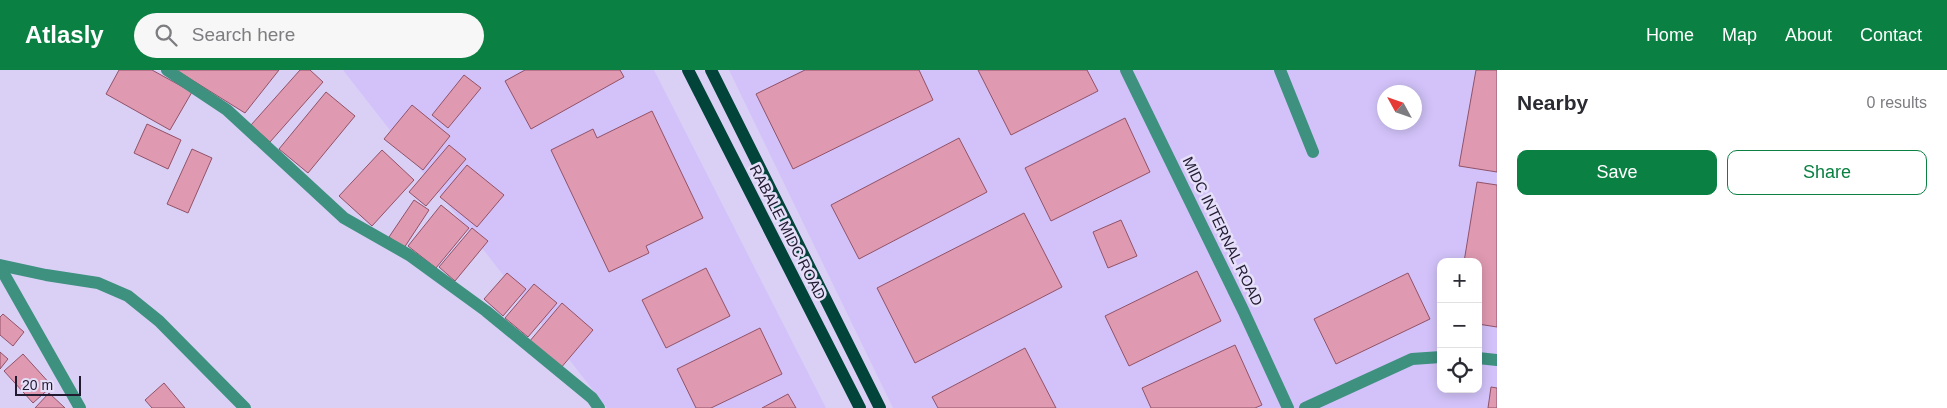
<!DOCTYPE html>
<html lang="en">
<head>
<meta charset="utf-8">
<style>
  :root { --surface:#fff; --page:#f7f7f7; --text:#2b2b33; --muted:#7c7c81; --line:#e1e1e2; --accent:#0b8043 }
  body { margin:0; font-family:Helvetica,sans-serif; background:var(--page); color:var(--text) }
  .controls { position:absolute; right:15px; bottom:15px; display:grid; overflow:hidden; border-radius:10px; box-shadow:0 2px 12px #0003 }
  .controls button { width:45px; height:45px; display:grid; place-items:center; padding:0; border:0; border-bottom:1px solid var(--line); background:var(--surface); color:var(--text); font:25px sans-serif }
  .compass { position:absolute; left:1377px; top:15px; width:45px; height:45px; border-radius:50%; background:var(--surface); box-shadow:0 2px 12px #0003; rotate:310deg }
  .scale { position:absolute; left:15px; bottom:12px; width:66px; box-sizing:border-box; padding-left:5px; border:2px solid #211a31; border-top:0; font-size:14px; line-height:18px; white-space:nowrap; color:#211a31; -webkit-text-stroke:4px #e6dff9; paint-order:stroke }
  .list { margin:0; padding:0; list-style:none }
  h2 { display:flex; justify-content:space-between; align-items:center; height:65px; margin:0; padding:0 20px; font-size:21px }
  h2 small { font-size:16px; font-weight:400; color:var(--muted) }
  .actions { display:flex; gap:10px; padding:15px 20px }
  .actions a { flex:1; padding:11px 0; border:1px solid var(--accent); border-radius:10px; text-align:center; font-size:18px; color:var(--accent) }
  .actions .main { background:var(--accent); color:#fff }
  .icon { flex:none; width:28px; height:28px; fill:none; stroke:currentColor; stroke-width:2; stroke-linecap:round; stroke-linejoin:round }
  .map { position:relative; flex:none; width:1497px; height:338px; overflow:hidden }
  header { display:flex; align-items:center; gap:30px; box-sizing:border-box; height:70px; padding:0 25px; background:var(--accent); color:#fff }
  header strong { font-size:24px }
  nav { display:flex; gap:28px; margin-inline-start:auto; font-size:18px }
  .search { width:350px; height:45px; background:var(--page); display:flex; align-items:center; gap:12px; box-sizing:border-box; padding:0 18px; border-radius:28px; color:var(--muted); font-size:19px }
  main { display:flex }
  aside { flex:1; background:var(--surface) }
  .map>svg:first-child { display:block }
  .built { fill:#d2c2f9; fill-rule:evenodd }
  .building { fill:#df99b0; stroke:#915268 }
  .lines { fill:none; stroke-linecap:round; stroke-linejoin:round }
  .minor { stroke:#3e907f; stroke-width:12 }
  .major { stroke:#02443a; stroke-width:12 }
  .labels { text-anchor:middle; dominant-baseline:central; stroke-width:5; stroke-linejoin:round; paint-order:stroke }
  .street-label { font-size:15px; fill:#211a31; stroke:#e6dff9 }
</style>
</head>
<body>
<header>
<strong>Atlasly</strong>
<div class="search"><svg class="icon" aria-label="search" viewBox="0 0 24 24"><circle cx="10" cy="10" r="6"/><path d="M15 15l6 6"/></svg>Search here</div>
<nav><a>Home</a><a>Map</a><a>About</a><a>Contact</a></nav>
</header>
<main>
<div class="map">
<svg width="1497" height="338" viewBox="0 0 1497 338">
  <rect width="100%" height="100%" fill="#dad0f6"/>
  <g class="built">
    <polygon points="343,0 654,0 826,338 607,338"/>
    <path d="M 729,0 L 1497,0 L 1497,338 L 893,338 ZM 1384,22 L 1414,22 L 1414,52 L 1384,52 ZM 1441,192 L 1478,192 L 1478,319 L 1441,319 Z"/>
  </g>
  <g class="building">
    <polygon points="119,0 152,0 192,22 170,60 106,24"/>
    <polygon points="176,0 279,0 245,43"/>
    <polygon points="300,0 310,0 323,12 270,72 251,55"/>
    <polygon points="525,0 620,0 624,7 531,59 505,11"/>
    <polygon points="805,0 919,0 933,30 793,99 756,24"/>
    <polygon points="978,0 1087,0 1098,21 1011,65"/>
    <polygon points="1476,0 1497,0 1497,102 1459,96"/>
    <polygon points="464,5 481,18 448,58 432,45"/>
    <polygon points="326,22 355,46 308,103 279,79"/>
    <polygon points="412,35 450,66 423,100 384,69"/>
    <polygon points="652,41 703,148 646,176 649,183 609,202 551,80 593,59 597,68"/>
    <polygon points="1125,48 1150,102 1051,151 1025,98"/>
    <polygon points="147,54 181,70 168,99 134,83"/>
    <polygon points="959,68 987,122 859,189 831,135"/>
    <polygon points="449,75 466,89 426,136 409,122"/>
    <polygon points="192,79 212,88 188,143 167,134"/>
    <polygon points="382,80 414,110 372,156 339,126"/>
    <polygon points="467,95 504,125 477,157 440,127"/>
    <polygon points="1477,112 1497,115 1497,257 1478,254 1478,192 1464,192"/>
    <polygon points="414,130 429,140 404,178 389,167"/>
    <polygon points="441,135 469,158 436,198 408,176"/>
    <polygon points="1024,143 1062,217 915,293 877,218"/>
    <polygon points="1121,150 1137,186 1108,198 1093,162"/>
    <polygon points="472,158 488,171 455,211 439,197"/>
    <polygon points="706,198 730,246 666,278 642,230"/>
    <polygon points="1197,201 1221,251 1129,296 1105,246"/>
    <polygon points="507,203 526,219 503,246 484,229"/>
    <polygon points="1408,203 1430,249 1336,294 1314,249"/>
    <polygon points="534,214 557,233 528,267 505,248"/>
    <polygon points="562,233 593,260 560,299 529,272"/>
    <polygon points="3,244 24,262 13,276 0,265 0,247"/>
    <polygon points="760,258 782,304 711,338 696,338 677,299"/>
    <polygon points="1235,275 1262,335 1255,338 1151,338 1142,318"/>
    <polygon points="1025,278 1056,338 938,338 932,327"/>
    <polygon points="0,282 8,289 0,299"/>
    <polygon points="23,284 52,316 33,333 4,301"/>
    <polygon points="164,313 185,338 152,338 145,330"/>
    <polygon points="1491,317 1497,318 1497,338 1488,338"/>
    <polygon points="49,323 65,338 35,338"/>
    <polygon points="788,324 796,338 762,338"/>
  </g>
  <g class="lines">
    <g class="minor">
      <polyline points="167,0 227,40 344,148 409,185 486,241 592,328 599,338"/>
      <polyline points="1126,0 1243,240 1288,338"/>
      <polyline points="1280,0 1313,82"/>
      <polyline points="0,195 46,205 98,213 128,226 159,251 245,338"/>
      <polyline points="0,197 80,338"/>
      <polyline points="1478,288 1497,290"/>
      <polyline points="1305,338 1412,289 1441,287"/>
    </g>
    <g class="major">
      <polyline points="688,0 860,338"/>
      <polyline points="711,0 880,338"/>
    </g>
  </g>
  <g class="labels">
    <g class="street-label">
      <text transform="translate(1223 161) rotate(64)">MIDC INTERNAL ROAD</text>
      <text transform="translate(788 162) rotate(63)">RABALE MIDC ROAD</text>
    </g>
  </g>
</svg>
<div class="controls">
<button>+</button>
<button>−</button>
<button><svg class="icon" aria-label="locate" viewBox="0 0 24 24"><circle cx="12" cy="12" r="6"/><path d="M12 2v4M12 18v4M2 12h4M18 12h4"/></svg></button>
</div>
<svg class="compass" viewBox="-18 -18 36 36"><path d="M0-13l5 13h-10z" fill="#e53935"/><path d="M0 13l5-13h-10z" fill="#7c7c81"/></svg>
<div class="scale">20 m</div>
</div>
<aside>
<h2>Nearby<small>0 results</small></h2>
<ul class="list">
</ul>
<div class="actions"><a class="main">Save</a><a>Share</a></div>
</aside>
</main>
</body>
</html>
